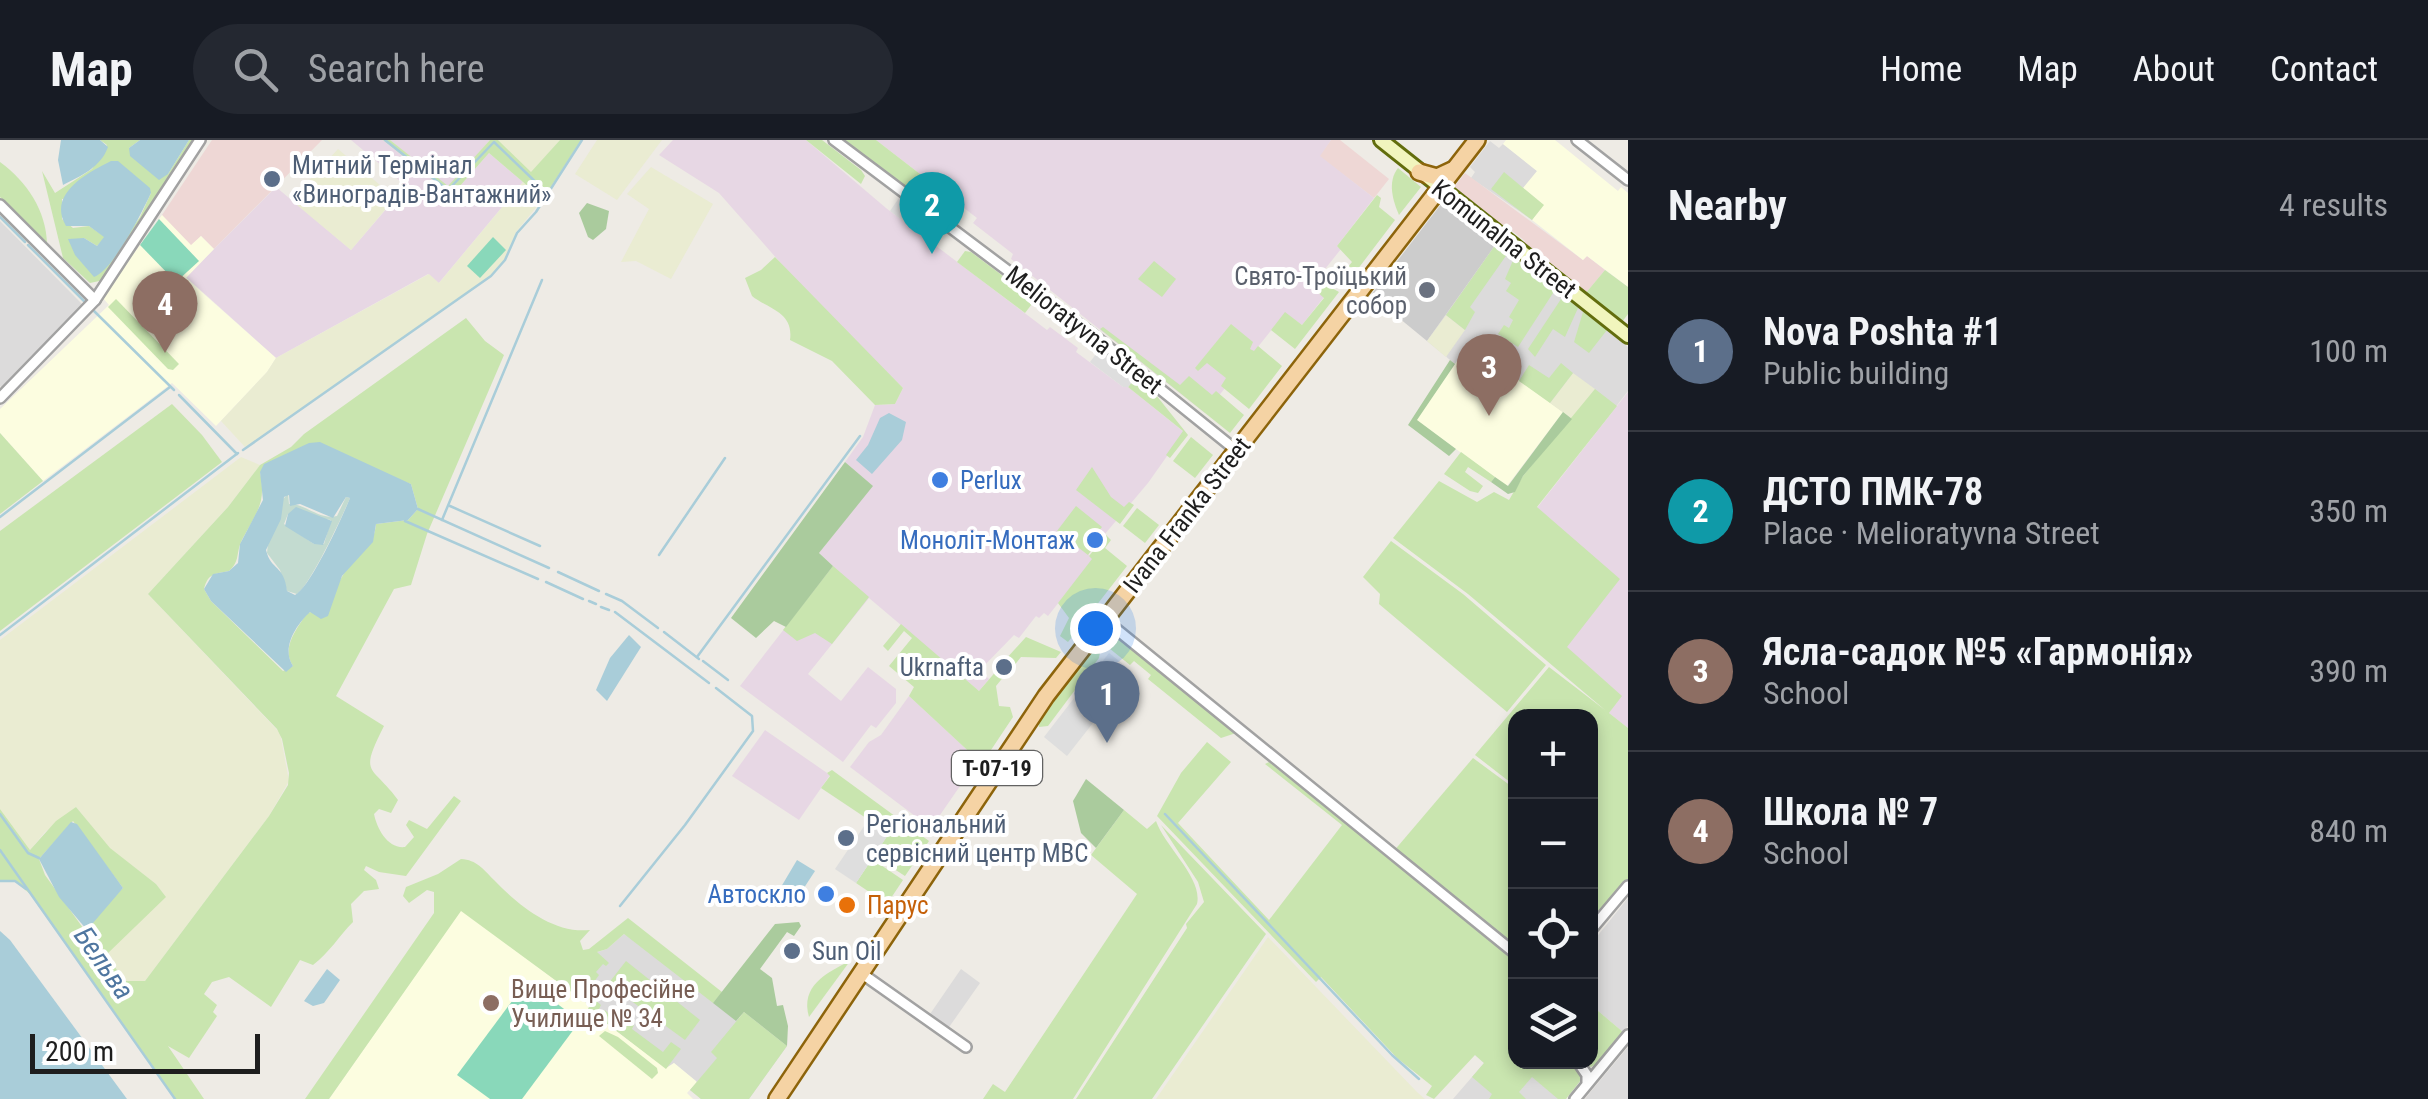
<!DOCTYPE html>
<html lang="en">
<head>
<meta charset="utf-8">
<style>
  :root { --surface:#171b24; --page:#242831; --text:#f1f3f6; --muted:#9ea1a6; --line:#363941; --accent:#0f766e }
  body { margin:0; font-family:"Roboto Condensed",sans-serif; background:var(--page); color:var(--text) }
  .controls { position:absolute; right:30px; bottom:30px; display:grid; overflow:hidden; border-radius:20px; box-shadow:0 5px 15px #0003 }
  .controls button { width:90px; height:90px; display:grid; place-items:center; padding:0; border:0; border-bottom:2px solid var(--line); background:var(--surface); color:var(--text); font:50px sans-serif }
  .scale { position:absolute; left:30px; bottom:25px; width:230px; box-sizing:border-box; padding-left:10px; border:5px solid #1e1e1e; border-top:0; font-size:28px; line-height:35px; white-space:nowrap; color:#1e1e1e; -webkit-text-stroke:8px #fff; paint-order:stroke }
  .you { position:absolute; left:1095px; top:488px; width:35px; height:35px; margin:-25px; border:8px solid #fff; border-radius:50%; background:#1a73e8; box-shadow:0 0 0 15px #1a73e833 }
  .badge { display:grid; place-items:center; width:65px; height:65px; border-radius:50%; background:var(--accent); color:#fff; font-size:32px; font-weight:700 }
  .pin { position:absolute; translate:-50% -82px; filter:drop-shadow(0 2px 5px #0008) }
  .pin::after { content:''; position:absolute; top:52px; width:35px; height:30px; background:inherit; clip-path:polygon(0 0,100% 0,50% 100%) }
  .list { margin:0; padding:0; list-style:none }
  h2 { display:flex; justify-content:space-between; align-items:center; height:130px; margin:0; padding:0 40px; font-size:42px }
  h2 small { font-size:32px; font-weight:400; color:var(--muted) }
  .list li { display:grid; grid-template-columns:65px 1fr auto; gap:30px; align-items:center; box-sizing:border-box; height:160px; padding:0 40px; border-top:2px solid var(--line) }
  .list b { display:block; font-size:38px; white-space:nowrap }
  .list p { margin:0; font-size:32px; white-space:nowrap; color:var(--muted) }
  .list em { font-size:32px; font-style:normal; color:var(--muted) }
  .icon { flex:none; width:55px; height:55px; fill:none; stroke:currentColor; stroke-width:2; stroke-linecap:round; stroke-linejoin:round }
  .map { position:relative; flex:none; width:1628px; height:959px; overflow:hidden }
  header { display:flex; align-items:center; gap:60px; box-sizing:border-box; height:140px; padding:0 50px; background:var(--surface); border-bottom:2px solid var(--line) }
  header strong { font-size:48px }
  nav { display:flex; gap:55px; margin-inline-start:auto; font-size:35px }
  .search { width:700px; height:90px; background:var(--page); display:flex; align-items:center; gap:25px; box-sizing:border-box; padding:0 35px; border-radius:55px; color:var(--muted); font-size:38px }
  main { display:flex }
  aside { flex:1; background:var(--surface) }
  .map>svg:first-child { display:block }
  .residential { fill:#dcdbdb }
  .commercial { fill:#eed7d5 }
  .industrial { fill:#e7d7e4 }
  .education { fill:#fcfde0 }
  .religious { fill:#ccc }
  .farmland { fill:#eaecd2 }
  .grass { fill:#c9e5af; fill-rule:evenodd }
  .forest { fill:#aacb9d }
  .wetland { fill:#c3dbd0; fill-rule:evenodd }
  .pitch { fill:#89d8ba }
  .parking { fill:#dedede }
  .water { fill:#a9cdd9; fill-rule:evenodd }
  .lines { fill:none; stroke-linecap:round; stroke-linejoin:round }
  .stream { stroke:#a9cdd9; stroke-width:2.5 }
  .street-casing { stroke:#a2a2a2; stroke-width:14 }
  .secondary-casing { stroke:#626d0d; stroke-width:18 }
  .primary-casing { stroke:#8d640b; stroke-width:20 }
  .street { stroke:#fff; stroke-width:9 }
  .secondary { stroke:#f1f5bd; stroke-width:12 }
  .primary { stroke:#f5d3a4; stroke-width:15 }
  .service-dot { fill:#5c6f8a; stroke:#fff; stroke-width:4 }
  .worship-dot { fill:#6b7280; stroke:#fff; stroke-width:4 }
  .shop-dot { fill:#3f7fe0; stroke:#fff; stroke-width:4 }
  .food-dot { fill:#e8710a; stroke:#fff; stroke-width:4 }
  .education-dot { fill:#8d6e63; stroke:#fff; stroke-width:4 }
  .labels { text-anchor:middle; dominant-baseline:central; stroke-width:8; stroke-linejoin:round; paint-order:stroke }
  .shield { fill:#fff; stroke:#626262; stroke-width:2.5 }
  .shield-label { font-size:22px; font-weight:bold; fill:#1e1e1e }
  .service-label { font-size:25px; fill:#4e5e75; stroke:#fff; text-anchor:start }
  .street-label { font-size:25px; fill:#1e1e1e; stroke:#fff }
  .worship-label { font-size:25px; fill:#5b616d; stroke:#fff; text-anchor:end }
  .shop-label { font-size:25px; fill:#366cbe; stroke:#fff; text-anchor:end }
  .food-label { font-size:25px; fill:#c56008; stroke:#fff; text-anchor:start }
  .education-label { font-size:25px; fill:#785e54; stroke:#fff; text-anchor:start }
  .water-label { font-size:28px; font-style:italic; fill:#4f76a0; stroke:#fff }
</style>
</head>
<body>
<header>
<strong>Map</strong>
<div class="search"><svg class="icon" aria-label="search" viewBox="0 0 24 24"><circle cx="10" cy="10" r="6"/><path d="M15 15l6 6"/></svg>Search here</div>
<nav><a>Home</a><a>Map</a><a>About</a><a>Contact</a></nav>
</header>
<main>
<div class="map">
<svg width="1628" height="959" viewBox="0 0 1628 959">
  <rect width="100%" height="100%" fill="#eeebe5"/>
  <g class="residential">
    <polygon points="1490,1 1499,8 1503,4 1537,31 1544,65 1532,80 1471,38 1475,32 1470,27"/>
    <polygon points="0,81 82,164 1,247 0,246"/>
    <polygon points="1496,104 1628,207 1628,251 1594,295 1469,205 1455,224 1427,201"/>
    <polygon points="1628,758 1628,886 1623,892 1591,865 1591,804"/>
    <polygon points="490,791 582,817 607,809 624,794 722,852 714,863 787,906 749,959 701,959 690,950 696,941 674,923 666,929 588,869 589,865"/>
    <polygon points="961,829 980,843 947,890 928,877"/>
    <polygon points="1628,907 1628,959 1585,959 1588,955"/>
    <polygon points="1475,915 1516,922 1566,959 1453,959 1484,923"/>
  </g>
  <g class="commercial">
    <polygon points="212,0 322,0 214,109 201,96 191,106 162,75"/>
    <polygon points="1331,0 1340,0 1389,39 1374,58 1319,16"/>
    <polygon points="1465,33 1583,120 1587,116 1605,130 1585,154 1522,105 1525,101 1511,90 1507,94 1455,54 1455,46"/>
  </g>
  <g class="industrial">
    <polygon points="351,0 383,0 452,55 489,13 523,42 438,144 428,134 276,218 186,137 276,47 351,110 406,46"/>
    <polygon points="390,0 490,0 448,47"/>
    <polygon points="673,0 806,0 886,68 1047,190 1050,187 1078,208 1076,212 1123,247 1128,247 1184,292 1148,343 1088,414 1093,419 1048,476 1044,473 1039,478 1036,476 1019,498 1014,495 980,530 989,539 979,551 869,458 808,534 841,561 868,527 896,549 896,563 876,588 871,585 843,622 740,546 833,426 819,413 872,346 845,322 863,297 875,265 895,264 903,248 808,154 719,53 659,15"/>
    <polygon points="876,0 1331,0 1320,16 1374,58 1337,106 1341,109 1317,139 1311,141 1312,147 1324,157 1302,185 1285,173 1205,273 1011,119 1013,114 973,83 977,78"/>
    <polygon points="1628,252 1628,588 1609,573 1621,556 1566,507 1537,368"/>
    <polygon points="909,556 978,620 931,688 850,627 869,602 881,595"/>
    <polygon points="765,590 830,635 799,680 732,636"/>
  </g>
  <g class="education">
    <polygon points="1506,0 1555,0 1618,51 1621,47 1628,53 1628,147 1587,116 1583,120 1532,80 1543,65 1523,48 1537,31 1503,4"/>
    <polygon points="162,75 191,105 201,96 214,109 186,138 276,218 267,232 216,286 172,243 43,341 0,293 0,269 109,165 102,157"/>
    <polygon points="1469,204 1563,272 1507,346 1416,280"/>
    <polygon points="461,770 589,865 588,870 666,928 674,923 697,942 687,953 693,959 329,959"/>
  </g>
  <polygon class="religious" points="1442,63 1496,104 1427,201 1371,155"/>
  <g class="farmland">
    <polygon points="498,0 560,0 531,33"/>
    <polygon points="597,0 662,0 617,60 575,34"/>
    <polygon points="338,9 395,58 351,110 291,60"/>
    <polygon points="651,27 713,64 671,139 636,121 621,122 649,69 627,54"/>
    <polygon points="523,42 543,59 516,92 504,120 486,140 245,307 221,281 267,232 276,218 429,134 439,143"/>
    <polygon points="1446,175 1465,190 1446,217 1427,201"/>
    <polygon points="1573,233 1595,249 1572,279 1550,263"/>
    <polygon points="241,317 260,325 228,367 148,454 280,593 289,641 269,676 145,841 132,843 125,841 105,815 165,756 156,744 109,708 76,667 45,692 30,710 0,669 0,500"/>
    <polygon points="1268,797 1417,952 1425,959 1156,959"/>
  </g>
  <g class="grass">
    <path d="M 100,0 L 140,0 L 129,8 L 168,34 L 189,0 L 195,0 L 104,140 L 90,143 L 63,118 L 42,31 L 55,53 L 92,29 L 107,5 ZM 151,53 L 140,77 L 120,105 L 75,115 L 84,98 L 97,106 L 105,97 L 89,86 L 73,88 L 62,79 L 62,59 Z"/>
    <polygon points="383,0 390,0 448,46 490,0 498,0 531,32 560,0 581,0 543,59 489,13 452,55"/>
    <polygon points="806,0 822,0 861,30 865,36 861,44"/>
    <polygon points="844,0 876,0 964,68 953,82"/>
    <path d="M 0,22 C 27,42 46,70 47,104 L 0,57 Z"/>
    <path d="M 1398,28 L 1421,47 L 1399,75 C 1393,61 1387,42 1398,28 Z"/>
    <polygon points="1504,32 1544,65 1532,80 1491,49"/>
    <polygon points="1377,55 1381,58 1379,67 1395,80 1348,142 1340,137 1352,122 1337,106"/>
    <polygon points="1496,104 1508,113 1470,167 1475,172 1465,190 1446,175"/>
    <polygon points="965,111 971,112 1035,160 1025,173 957,122"/>
    <path d="M 775,117 L 903,248 L 895,264 L 875,265 L 832,221 L 790,200 C 794,172 768,169 752,156 L 745,138 L 761,130 Z"/>
    <polygon points="1514,118 1555,150 1518,207 1498,194 1504,185 1509,188 1513,180 1509,177 1519,160 1506,151 1511,143 1505,139"/>
    <polygon points="1154,121 1176,139 1162,157 1138,139"/>
    <polygon points="1605,130 1628,147 1628,174 1622,182 1585,154"/>
    <polygon points="1321,142 1339,152 1295,209 1271,190 1285,172 1302,185 1324,158 1314,149"/>
    <polygon points="1563,156 1578,168 1565,197 1553,189 1535,217 1528,209"/>
    <polygon points="116,159 179,224 173,230 168,229 108,167"/>
    <polygon points="1583,172 1607,190 1589,213 1574,202"/>
    <path d="M 466,178 L 485,201 L 504,215 L 427,394 L 411,445 L 394,449 L 336,556 L 384,586 C 358,637 372,624 398,660 L 391,673 L 379,669 L 374,674 C 377,689 388,709 405,707 L 414,697 L 406,685 L 409,680 L 427,689 L 454,656 L 461,661 L 406,736 L 379,732 L 366,726 L 364,730 L 376,740 L 379,749 L 364,751 L 351,764 L 353,782 C 339,796 330,812 313,825 L 300,820 L 271,867 L 229,837 L 212,842 L 204,854 L 217,865 L 213,872 L 217,876 L 189,918 L 168,906 L 204,959 L 175,959 L 30,754 L 15,741 L 0,741 L 0,669 L 30,710 L 56,681 L 76,667 L 110,708 L 156,744 L 166,757 L 106,815 L 125,841 L 145,841 L 269,676 L 288,645 L 289,633 L 282,599 L 277,589 L 148,454 L 228,367 L 260,325 L 291,307 L 304,294 ZM 260,332 L 380,333 L 411,344 L 418,369 L 408,380 L 376,384 C 374,407 358,414 345,432 C 334,448 331,468 307,473 C 296,490 281,508 293,526 L 283,531 L 211,461 L 204,449 C 208,433 215,434 229,431 C 240,421 236,414 241,402 C 255,374 267,365 260,332 ZM 73,681 L 123,748 L 83,788 L 45,735 L 39,719 Z"/>
    <polygon points="1231,184 1253,202 1250,209 1254,211 1258,206 1282,226 1249,269 1221,246 1226,238 1207,223 1198,231 1195,228"/>
    <polygon points="1103,187 1180,245 1189,236 1212,255 1216,251 1244,275 1230,293 1100,189"/>
    <polygon points="1561,223 1573,233 1550,263 1519,241 1529,225 1549,238"/>
    <polygon points="1136,237 1152,250 1188,295 1170,318 1166,315 1183,291 1128,247"/>
    <polygon points="1595,249 1617,266 1537,367 1620,439 1567,507 1622,556 1609,573 1628,588 1628,741 1591,787 1590,576 1516,576 1515,646 1475,615 1549,527 1605,570 1468,454 1393,398 1439,341 1477,362 1494,352 1509,360 1523,336"/>
    <polygon points="172,264 202,295 222,322 0,491 0,391"/>
    <polygon points="0,293 43,341 0,374"/>
    <polygon points="1191,297 1213,315 1195,338 1173,321"/>
    <polygon points="1461,312 1495,337 1491,342 1468,327 1465,332 1483,346 1478,353 1470,351 1444,334"/>
    <polygon points="1092,327 1111,357 1124,367 1129,362 1134,365 1120,384 1076,350"/>
    <polygon points="1076,366 1102,387 1086,407 1091,411 1088,415 1057,391"/>
    <polygon points="1137,368 1159,385 1145,403 1123,386"/>
    <polygon points="1106,395 1111,400 1105,408 1127,426 1068,502 1060,496 1069,478 1058,463 1092,419 1089,416"/>
    <polygon points="1391,401 1463,454 1546,525 1507,572 1379,464 1380,454 1363,437"/>
    <polygon points="833,426 869,457 832,504 815,493 797,501 783,490"/>
    <polygon points="901,484 979,551 998,529 1005,535 996,546 999,566 1010,567 1013,577 973,637 968,634 978,620 909,556 914,547 889,526 912,498 904,491 888,511 883,506"/>
    <polygon points="1107,488 1112,490 1236,593 1221,598 1148,539 1151,535 1134,521 1130,525 1104,504 1100,498"/>
    <polygon points="1026,497 1061,512 1056,518 1021,517 1013,527 1005,520"/>
    <polygon points="1092,508 1100,512 1099,518 1048,586 1039,587 1038,578"/>
    <polygon points="1207,602 1231,622 1178,683 1269,780 1342,685 1265,624 1269,622 1515,818 1516,922 1573,922 1580,931 1581,940 1566,959 1558,959 1532,937 1519,952 1526,959 1489,959 1492,954 1472,937 1484,923 1475,915 1434,959 1426,955 1432,946 1397,918 1321,837 1316,842 1157,676 1181,633"/>
    <polygon points="1473,618 1515,649 1515,811 1393,712"/>
    <polygon points="832,630 929,701 905,736 874,716 891,690 869,680 821,648 830,636 827,633"/>
    <path d="M 1124,670 L 1147,689 L 1156,681 C 1165,707 1203,738 1197,764 L 1073,959 L 983,959 L 993,944 L 1005,952 L 1137,754 L 1091,715 Z"/>
    <polygon points="1161,685 1266,794 1152,959 1076,959 1187,788 1186,784 1204,762 1198,742"/>
    <path d="M 461,719 C 477,720 483,729 494,740 C 518,765 553,794 590,790 L 580,801 L 583,810 L 589,809 L 628,778 L 722,852 L 713,863 L 624,794 L 607,809 L 597,812 L 609,823 L 606,826 L 603,824 L 596,832 L 599,835 L 594,842 L 598,845 L 585,862 L 461,771 L 329,959 L 305,959 L 434,773 L 434,752 L 427,750 L 409,763 L 403,756 L 406,747 L 438,734 Z"/>
    <polygon points="872,719 903,740 887,764 856,743"/>
    <polygon points="626,821 700,880 685,900 608,844"/>
    <path d="M 850,821 L 809,877 C 800,846 826,833 850,821 Z"/>
    <polygon points="595,860 601,865 598,871 602,874 605,870 618,883 626,885 629,882 634,885 632,889 663,912 671,902 681,909 666,929 588,869"/>
    <polygon points="1591,865 1623,892 1600,923 1591,927 1581,922 1590,922"/>
    <polygon points="744,872 787,906 749,959 701,959 690,950 717,918 711,912"/>
    <polygon points="605,891 618,897 657,928 658,933 652,939 599,896"/>
  </g>
  <g class="forest">
    <polygon points="587,63 609,71 606,89 593,100 588,97 579,73"/>
    <polygon points="1450,220 1455,224 1417,280 1456,309 1449,316 1408,285"/>
    <polygon points="1563,272 1572,279 1523,336 1515,352 1508,354 1491,342 1495,337 1508,346"/>
    <polygon points="845,322 873,346 819,413 833,426 786,487 774,481 756,498 731,478"/>
    <polygon points="1086,639 1124,670 1096,708 1081,693 1073,661"/>
    <polygon points="799,782 801,786 794,796 787,792 760,829 772,838 777,866 783,865 788,886 787,906 744,872 736,881 713,863 775,784"/>
  </g>
  <path class="wetland" d="M 288,354 L 289,364 C 307,364 318,380 337,376 L 346,357 L 350,358 C 342,377 310,445 297,454 L 287,451 L 280,430 L 267,413 C 268,393 281,379 283,359 ZM 307,372 L 318,378 L 331,380 L 324,404 L 314,404 L 284,384 L 288,374 Z"/>
  <g class="pitch">
    <polygon points="159,79 199,121 176,142 140,105"/>
    <polygon points="493,97 506,110 480,138 467,126"/>
    <polygon points="527,841 580,881 522,959 490,959 457,935"/>
  </g>
  <g class="parking">
    <polygon points="899,58 931,81 921,95 890,71"/>
    <polygon points="1100,209 1136,237 1128,247 1123,247 1090,222"/>
    <polygon points="1109,513 1133,532 1067,616 1044,597"/>
    <polygon points="871,676 892,689 856,743 835,729"/>
  </g>
  <g class="water">
    <path d="M 61,0 L 100,0 L 108,7 C 101,27 81,36 63,45 L 58,20 Z"/>
    <polygon points="140,0 189,0 168,34 159,40 130,16 129,8"/>
    <path d="M 111,21 L 118,21 L 150,48 L 151,53 C 141,74 114,129 94,137 L 75,115 L 68,99 L 84,98 L 97,106 L 104,97 L 89,86 L 66,86 C 47,54 87,33 111,21 Z"/>
    <polygon points="889,273 906,282 902,300 872,334 856,320 868,305 880,278"/>
    <path d="M 320,302 L 411,344 L 418,369 L 408,380 L 376,384 L 373,402 L 342,436 L 328,476 L 321,479 L 310,472 C 296,485 281,508 293,526 L 286,532 L 211,461 L 204,449 L 213,434 L 229,431 L 238,423 L 240,404 L 263,360 L 260,332 L 264,324 L 309,303 ZM 289,355 L 290,366 L 300,364 L 333,378 L 346,357 L 350,358 C 342,378 310,448 295,455 L 287,451 C 284,424 271,431 266,410 L 281,379 L 284,357 Z"/>
    <polygon points="296,367 332,381 323,405 314,404 285,386 288,374"/>
    <polygon points="629,495 641,507 607,561 596,550 610,518"/>
    <polygon points="71,682 77,684 123,748 87,790 59,757 39,719"/>
    <polygon points="797,720 815,731 798,757 781,747"/>
    <polygon points="0,791 10,800 127,959 0,959"/>
    <polygon points="327,829 340,840 324,863 313,866 304,861"/>
  </g>
  <g class="lines">
    <g class="stream">
      <polyline points="385,0 448,50 494,2 545,51"/>
      <polyline points="0,77 25,102"/>
      <polyline points="28,105 86,163"/>
      <polyline points="94,171 174,250"/>
      <polyline points="179,255 237,314"/>
      <polyline points="243,310 491,136 505,120 517,93 536,72 582,0"/>
      <polyline points="450,366 540,406"/>
      <polyline points="418,369 549,428"/>
      <polyline points="0,377 170,247"/>
      <polyline points="442,380 542,140"/>
      <polyline points="405,381 538,439"/>
      <polyline points="659,415 725,318"/>
      <polyline points="558,432 599,451"/>
      <polyline points="546,442 583,459"/>
      <polyline points="606,454 622,461 658,488"/>
      <polyline points="589,461 596,464"/>
      <polyline points="601,467 609,470"/>
      <polyline points="615,472 709,543"/>
      <polyline points="664,492 699,519"/>
      <polyline points="0,495 238,313"/>
      <polyline points="697,517 860,296"/>
      <polyline points="703,521 728,540"/>
      <polyline points="0,674 28,713 39,718"/>
      <polyline points="1165,674 1392,915 1419,939"/>
      <polyline points="0,710 175,959"/>
      <polyline points="0,741 15,741 26,749"/>
      <polyline points="620,766 685,685 753,591 752,576 716,548"/>
    </g>
    <g class="street-casing">
      <g id="street">
        <polyline points="834,0 1092,194 1237,311"/>
        <polyline points="1577,0 1628,40"/>
        <polyline points="0,65 95,160"/>
        <polyline points="0,258 95,160 200,0"/>
        <polyline points="1105,480 1516,814"/>
        <polyline points="1590,791 1628,746"/>
        <polyline points="861,833 966,907"/>
        <polyline points="1578,922 1587,935 1587,942"/>
        <polyline points="1575,959 1628,895"/>
      </g>
    </g>
    <g class="secondary-casing">
      <polyline id="secondary" points="1381,0 1628,196"/>
    </g>
    <g class="primary-casing">
      <g id="primary">
        <polyline points="1419,32 1437,37 1452,30"/>
        <polyline points="777,959 1046,556 1477,0"/>
      </g>
    </g>
    <use href="#street" class="street"/>
    <use href="#secondary" class="secondary"/>
    <use href="#primary" class="primary"/>
  </g>
  <g class="service-dot">
    <circle cx="272" cy="39" r="10"/>
    <circle cx="1004" cy="527" r="10"/>
    <circle cx="846" cy="698" r="10"/>
    <circle cx="792" cy="811" r="10"/>
  </g>
  <circle class="worship-dot" cx="1427" cy="150" r="10"/>
  <g class="shop-dot">
    <circle cx="940" cy="340" r="10"/>
    <circle cx="1095" cy="400" r="10"/>
    <circle cx="826" cy="754" r="10"/>
  </g>
  <circle class="food-dot" cx="847" cy="765" r="10"/>
  <circle class="education-dot" cx="491" cy="863" r="10"/>
  <g class="labels">
    <rect class="shield" x="952" y="611" width="90" height="34" rx="8"/>
    <g class="shield-label">
      <text x="997" y="628">Т-07-19</text>
    </g>
    <g class="service-label">
      <text x="292" y="25">Митний Термінал<tspan x="292" dy="29">«Виноградів-Вантажний»</tspan></text>
      <text x="984" y="527" text-anchor="end">Ukrnafta</text>
      <text x="866" y="684">Регіональний<tspan x="866" dy="29">сервісний центр МВС</tspan></text>
      <text x="812" y="811">Sun Oil</text>
    </g>
    <g class="street-label">
      <text transform="translate(1504 99) rotate(38)">Komunalna Street</text>
      <text transform="translate(1084 190) rotate(38)">Melioratyvna Street</text>
      <text transform="translate(1187 375) rotate(-52)">Ivana Franka Street</text>
    </g>
    <g class="worship-label">
      <text x="1407" y="136">Свято-Троїцький<tspan x="1407" dy="29">собор</tspan></text>
    </g>
    <g class="shop-label">
      <text x="960" y="340" text-anchor="start">Perlux</text>
      <text x="1075" y="400">Моноліт-Монтаж</text>
      <text x="806" y="754">Автоскло</text>
    </g>
    <g class="food-label">
      <text x="867" y="765">Парус</text>
    </g>
    <g class="education-label">
      <text x="511" y="849">Вище Професійне<tspan x="511" dy="29">Училище № 34</tspan></text>
    </g>
    <g class="water-label">
      <text transform="translate(104 823) rotate(55)">Бельва</text>
    </g>
  </g>
</svg>
<div class="controls">
<button>+</button>
<button>−</button>
<button><svg class="icon" aria-label="locate" viewBox="0 0 24 24"><circle cx="12" cy="12" r="6"/><path d="M12 2v4M12 18v4M2 12h4M18 12h4"/></svg></button>
<button><svg class="icon" aria-label="layers" viewBox="0 0 24 24"><path d="M12 4l9 5-9 5-9-5zM3 14l9 5 9-5"/></svg></button>
</div>
<div class="scale">200 m</div>
<div class="you"></div>
<div class="pin badge" style="left:1107px;top:603px;background:#5c6f8a">1</div>
<div class="pin badge" style="left:932px;top:114px;background:#0f9aa8">2</div>
<div class="pin badge" style="left:1489px;top:276px;background:#8d6e63">3</div>
<div class="pin badge" style="left:165px;top:213px;background:#8d6e63">4</div>
</div>
<aside>
<h2>Nearby<small>4 results</small></h2>
<ul class="list">
<li><span class="badge" style="background:#5c6f8a">1</span><div><b>Nova Poshta #1</b><p>Public building</p></div><em>100 m</em></li>
<li><span class="badge" style="background:#0f9aa8">2</span><div><b>ДСТО ПМК-78</b><p>Place · Melioratyvna Street</p></div><em>350 m</em></li>
<li><span class="badge" style="background:#8d6e63">3</span><div><b>Ясла-садок №5 «Гармонія»</b><p>School</p></div><em>390 m</em></li>
<li><span class="badge" style="background:#8d6e63">4</span><div><b>Школа № 7</b><p>School</p></div><em>840 m</em></li>
</ul>
</aside>
</main>
</body>
</html>
